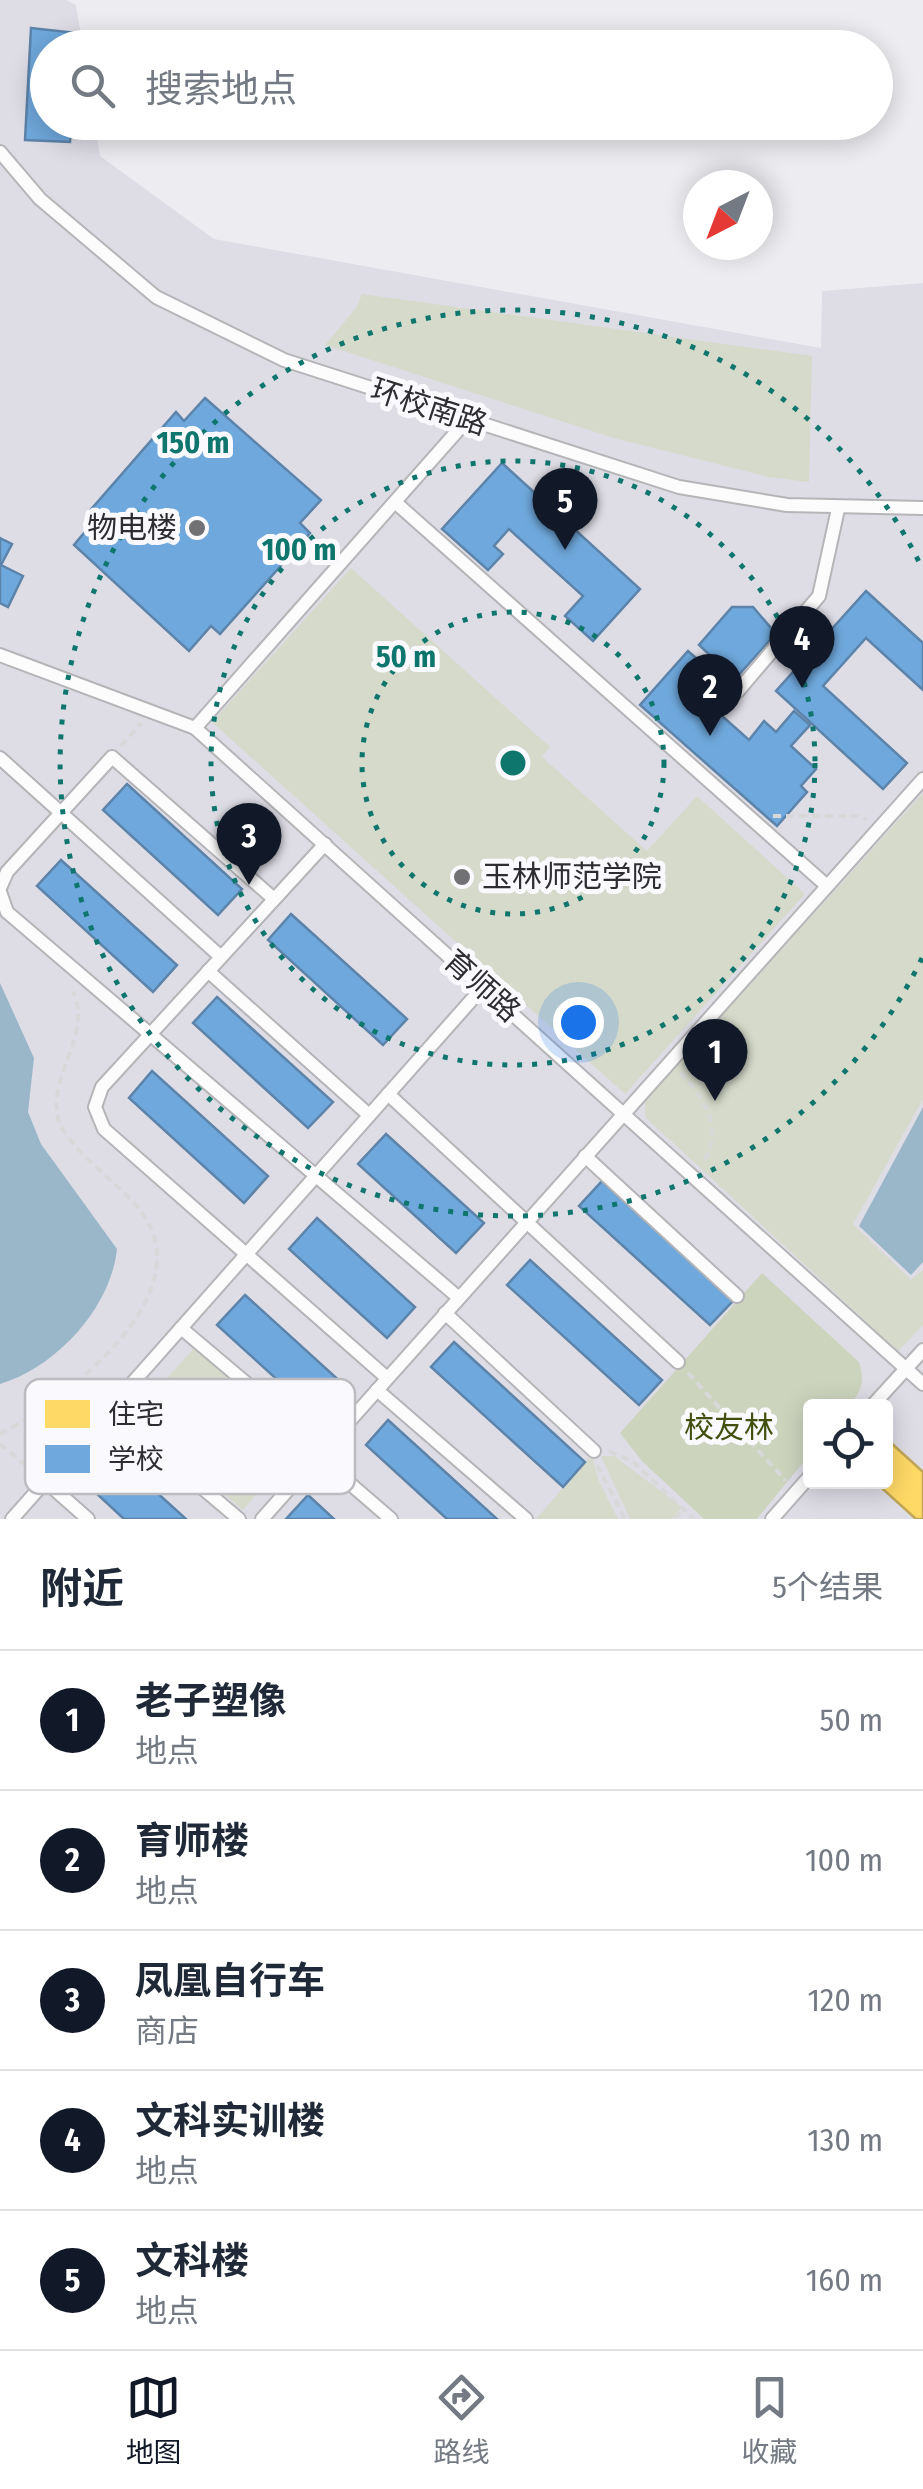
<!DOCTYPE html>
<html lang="zh">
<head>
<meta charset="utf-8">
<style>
  :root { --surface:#fff; --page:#f6f6f7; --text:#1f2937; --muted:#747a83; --line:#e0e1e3; --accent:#111827 }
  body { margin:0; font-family:"Fira Sans Condensed","Noto Sans SC",sans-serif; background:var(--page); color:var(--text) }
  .controls { position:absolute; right:30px; bottom:30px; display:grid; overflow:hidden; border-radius:10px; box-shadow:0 5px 25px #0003 }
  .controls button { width:90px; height:90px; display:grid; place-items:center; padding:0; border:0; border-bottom:2px solid var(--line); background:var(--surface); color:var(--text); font:50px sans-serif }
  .compass { position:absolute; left:683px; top:170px; width:90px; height:90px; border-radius:50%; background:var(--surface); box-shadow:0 5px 25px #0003; rotate:222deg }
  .you { position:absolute; left:578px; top:1022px; width:35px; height:35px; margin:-25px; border:8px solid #fff; border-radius:50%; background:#1a73e8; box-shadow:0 0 0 15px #1a73e833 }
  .badge { display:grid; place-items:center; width:65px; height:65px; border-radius:50%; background:var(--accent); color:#fff; font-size:32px; font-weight:700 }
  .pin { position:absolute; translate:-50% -82px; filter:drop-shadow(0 2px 5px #0008) }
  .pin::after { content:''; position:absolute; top:52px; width:35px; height:30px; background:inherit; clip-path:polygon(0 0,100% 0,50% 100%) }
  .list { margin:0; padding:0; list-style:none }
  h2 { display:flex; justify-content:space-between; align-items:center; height:130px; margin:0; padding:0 40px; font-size:42px }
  h2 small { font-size:32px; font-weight:400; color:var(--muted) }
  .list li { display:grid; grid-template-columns:65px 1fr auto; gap:30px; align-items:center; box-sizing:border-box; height:140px; padding:0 40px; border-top:2px solid var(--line) }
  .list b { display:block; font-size:38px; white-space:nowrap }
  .list p { margin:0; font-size:32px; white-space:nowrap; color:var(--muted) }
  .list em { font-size:32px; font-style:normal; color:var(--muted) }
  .icon { flex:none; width:55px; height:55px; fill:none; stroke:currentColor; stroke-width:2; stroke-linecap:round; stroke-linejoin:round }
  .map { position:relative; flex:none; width:923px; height:1519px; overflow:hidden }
  .search { position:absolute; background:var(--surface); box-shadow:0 5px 25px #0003; left:30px; right:30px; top:30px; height:110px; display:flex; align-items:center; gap:25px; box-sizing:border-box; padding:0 35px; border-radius:55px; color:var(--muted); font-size:38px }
  .sheet { height:830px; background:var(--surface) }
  nav { display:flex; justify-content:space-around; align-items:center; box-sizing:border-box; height:140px; border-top:2px solid var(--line); background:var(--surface); font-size:28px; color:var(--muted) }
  nav a { display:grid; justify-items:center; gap:5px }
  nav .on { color:var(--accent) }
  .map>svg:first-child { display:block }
  .built { fill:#dedde6; fill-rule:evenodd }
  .green { fill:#d5daca }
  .forest { fill:#cdd4be }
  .water { fill:#9ab7ca }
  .homes { fill:#ffd966; stroke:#c0a656; stroke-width:2.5 }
  .schools { fill:#6fa8dc; stroke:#5c83a9; stroke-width:2.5 }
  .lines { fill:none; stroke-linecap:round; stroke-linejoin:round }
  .service-casing { stroke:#b5b5b8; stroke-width:16 }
  .path { stroke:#d8d8d9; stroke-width:4; stroke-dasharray:8 5; stroke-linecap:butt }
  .service { stroke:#fcfcfd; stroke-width:12 }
  .ring { fill:none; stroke:#0f766e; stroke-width:5; stroke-dasharray:5 10 }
  .poi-dot { fill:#717174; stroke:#f9f9fe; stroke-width:4 }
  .labels { text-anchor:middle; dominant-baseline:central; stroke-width:10; stroke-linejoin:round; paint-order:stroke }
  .street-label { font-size:30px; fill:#2e2e31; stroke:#f9f9fe }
  .poi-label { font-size:30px; fill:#2e2e31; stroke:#f9f9fe; text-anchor:end }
  .park-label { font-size:30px; fill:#41500e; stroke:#f9f9fe }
  .key { fill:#f9f9fe; stroke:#bcbcc0; stroke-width:2.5 }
  .key-label { font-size:28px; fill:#2e2e31 }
  .centre { fill:#0f766e; stroke:#f9f9fe; stroke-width:5 }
  .ring-label { font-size:30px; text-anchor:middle; font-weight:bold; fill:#0f766e; stroke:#f9f9fe; stroke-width:10; stroke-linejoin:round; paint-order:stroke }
</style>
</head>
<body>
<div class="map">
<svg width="923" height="1519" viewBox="0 0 923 1519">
  <rect width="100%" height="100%" fill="#ededf1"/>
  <path class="built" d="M 0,0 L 66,0 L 76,5 L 83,47 L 48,48 L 48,122 L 95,123 L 100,156 L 214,239 L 821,348 L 822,291 L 923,283 L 923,1519 L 0,1519 ZM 810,1406 L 886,1406 L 886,1482 L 810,1482 Z"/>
  <g class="green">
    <polygon points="362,294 812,356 809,482 769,477 614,438 325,345 356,308"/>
    <polygon points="351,568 550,747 542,757 647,851 697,796 805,894 625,1094 212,722"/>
    <polygon points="923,793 923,1099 853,1224 911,1280 923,1270 923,1325 898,1351 645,1117 645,1101"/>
    <polygon points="194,1348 300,1443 243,1510 134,1415"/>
    <polygon points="592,1455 598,1479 618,1519 536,1519"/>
    <polygon points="601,1456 614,1456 682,1507 672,1519 630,1519"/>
  </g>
  <path class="forest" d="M 762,1273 L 859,1362 C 865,1382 862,1390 849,1406 L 810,1406 L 810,1454 L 757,1519 L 704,1519 L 642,1461 L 620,1433 Z"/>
  <g class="water">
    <path d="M 0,983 L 34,1058 L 28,1112 L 41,1144 L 117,1249 C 111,1307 57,1367 0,1384 Z"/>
    <polygon points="923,1107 923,1262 911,1275 859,1226"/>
  </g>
  <polygon class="homes" points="889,1441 923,1472 923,1519 916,1519 875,1482 886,1482"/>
  <g class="schools">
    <polygon points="31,28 77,33 76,48 48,48 48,122 72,122 70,142 25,140"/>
    <polygon points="205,398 321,500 300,523 310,533 220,634 211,626 189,651 74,545 94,521 87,514 176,412 184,421"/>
    <polygon points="502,463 640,589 593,641 565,616 583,596 509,529 494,546 503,554 488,570 442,529"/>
    <polygon points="0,538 12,544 1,565 23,576 8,607 0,603"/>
    <polygon points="866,591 923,643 923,690 866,638 823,686 907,763 883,789 776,691"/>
    <polygon points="732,607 753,607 771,628 770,640 736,678 720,664 714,672 705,665 712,657 699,645"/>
    <polygon points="688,651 730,688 713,708 749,740 764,721 776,732 794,711 810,725 791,746 816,769 801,786 807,792 777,826 640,705"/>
    <polygon points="127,784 242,889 218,915 103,810"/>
    <polygon points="61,860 177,965 153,992 37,886"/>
    <polygon points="291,914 407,1019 383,1045 268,940"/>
    <polygon points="217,997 333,1102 308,1128 193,1023"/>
    <polygon points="152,1071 268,1176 244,1203 129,1098"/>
    <polygon points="386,1134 484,1223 456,1253 358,1164"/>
    <polygon points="602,1181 733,1301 710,1325 579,1206"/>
    <polygon points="317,1218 415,1307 387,1338 289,1249"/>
    <polygon points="530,1260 662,1380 639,1405 507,1285"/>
    <polygon points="245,1295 343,1384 315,1414 217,1325"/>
    <polygon points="454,1342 585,1462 563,1487 431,1367"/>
    <polygon points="388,1420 497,1519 447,1519 366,1445"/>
    <polygon points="110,1450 186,1519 124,1519 83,1481"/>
    <polygon points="308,1495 334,1519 286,1519"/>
  </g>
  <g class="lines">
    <g class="service-casing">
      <g id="service">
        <polyline points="0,152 40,199 156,297 284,360 679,487 787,505 923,508"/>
        <polyline points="395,502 827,886"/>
        <polyline points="0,655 195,728 923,1384"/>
        <polyline points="738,691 819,596 838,509"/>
        <polyline points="195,728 467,420"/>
        <polyline points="0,758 221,957"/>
        <polyline points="325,844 102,1087 95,1107 104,1129 387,1378"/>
        <polyline points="0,888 7,872 112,757 274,899"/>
        <polyline points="0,892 7,912 459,1298"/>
        <polyline points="208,971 369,1115"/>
        <polyline points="388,1094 678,1362"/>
        <polyline points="585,1156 737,1296"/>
        <polyline points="445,1313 594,1451"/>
        <polyline points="181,1328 324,1449"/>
        <polyline points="377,1390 526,1519"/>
        <polyline points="872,1406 923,1350"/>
        <polyline points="109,1409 239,1519"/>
        <polyline points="318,1456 391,1519"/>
        <polyline points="45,1481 88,1519"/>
        <polyline points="12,1519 483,987"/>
        <polyline points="262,1519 923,779"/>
        <polyline points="772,1519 810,1476"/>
      </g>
    </g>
    <g class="path">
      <polyline points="121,746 141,723"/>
      <polyline points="773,816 858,816 867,820"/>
      <path d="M 680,1072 C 705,1099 725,1130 702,1164"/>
      <polyline points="688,1373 786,1481"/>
      <path d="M 0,1434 C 65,1400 207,1293 139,1209 C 119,1183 66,1148 58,1118 C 48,1076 93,1033 73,992"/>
      <polyline points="0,1444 34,1472"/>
      <polyline points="609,1451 633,1462 694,1519"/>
      <polyline points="597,1465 625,1519"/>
      <polyline points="675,1519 685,1508"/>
    </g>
    <use href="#service" class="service"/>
  </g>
  <g class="ring">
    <circle cx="513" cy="763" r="151"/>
    <circle cx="513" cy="763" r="302"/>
    <path d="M922 958A453 453 0 1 1 922 568"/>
  </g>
  <g class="poi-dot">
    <circle cx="197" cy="528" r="10"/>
    <circle cx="462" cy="877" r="10"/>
  </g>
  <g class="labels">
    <g class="street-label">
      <text transform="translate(429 407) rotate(18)">环校南路</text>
      <text transform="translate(482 986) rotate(42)">育师路</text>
    </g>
    <g class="poi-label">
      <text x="177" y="528">物电楼</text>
      <text x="482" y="877" text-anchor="start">玉林师范学院</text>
    </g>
    <g class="park-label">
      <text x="729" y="1428">校友林</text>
    </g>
  </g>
  <rect x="25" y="1379" width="330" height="115" rx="15" class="key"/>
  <rect x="45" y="1400" width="45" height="28" fill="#ffd966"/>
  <rect x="45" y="1445" width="45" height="28" fill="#6fa8dc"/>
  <g class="key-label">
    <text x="108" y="1424">住宅</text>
    <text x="108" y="1469">学校</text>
  </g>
  <circle cx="513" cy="763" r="15" class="centre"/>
  <g class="ring-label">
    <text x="193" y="453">150 m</text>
    <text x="299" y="560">100 m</text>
    <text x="406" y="667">50 m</text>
  </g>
</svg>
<div class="controls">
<button><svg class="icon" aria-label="locate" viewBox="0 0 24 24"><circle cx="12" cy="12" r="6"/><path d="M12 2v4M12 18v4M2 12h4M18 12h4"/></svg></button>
</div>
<svg class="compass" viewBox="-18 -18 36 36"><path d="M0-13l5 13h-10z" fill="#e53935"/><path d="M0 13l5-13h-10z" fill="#747a83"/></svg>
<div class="you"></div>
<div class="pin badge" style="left:715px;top:1101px">1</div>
<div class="pin badge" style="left:710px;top:736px">2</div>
<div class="pin badge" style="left:249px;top:885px">3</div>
<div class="pin badge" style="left:802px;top:688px">4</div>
<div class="pin badge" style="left:565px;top:550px">5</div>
<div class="search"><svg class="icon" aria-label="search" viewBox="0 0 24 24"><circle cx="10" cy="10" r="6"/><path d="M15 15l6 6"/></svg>搜索地点</div>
</div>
<section class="sheet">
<h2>附近<small>5个结果</small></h2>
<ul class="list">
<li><span class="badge">1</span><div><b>老子塑像</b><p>地点</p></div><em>50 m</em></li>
<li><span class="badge">2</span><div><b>育师楼</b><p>地点</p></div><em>100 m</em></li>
<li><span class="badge">3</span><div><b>凤凰自行车</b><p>商店</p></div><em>120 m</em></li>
<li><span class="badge">4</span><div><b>文科实训楼</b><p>地点</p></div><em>130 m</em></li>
<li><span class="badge">5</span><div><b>文科楼</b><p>地点</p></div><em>160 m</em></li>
</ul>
</section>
<nav>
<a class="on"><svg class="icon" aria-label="map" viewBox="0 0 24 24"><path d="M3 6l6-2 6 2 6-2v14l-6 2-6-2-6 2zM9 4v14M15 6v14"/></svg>地图</a>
<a><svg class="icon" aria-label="directions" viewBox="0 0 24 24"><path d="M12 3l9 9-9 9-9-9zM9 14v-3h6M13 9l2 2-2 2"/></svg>路线</a>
<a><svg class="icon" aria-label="saved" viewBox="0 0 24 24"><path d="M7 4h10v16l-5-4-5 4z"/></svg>收藏</a>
</nav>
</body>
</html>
